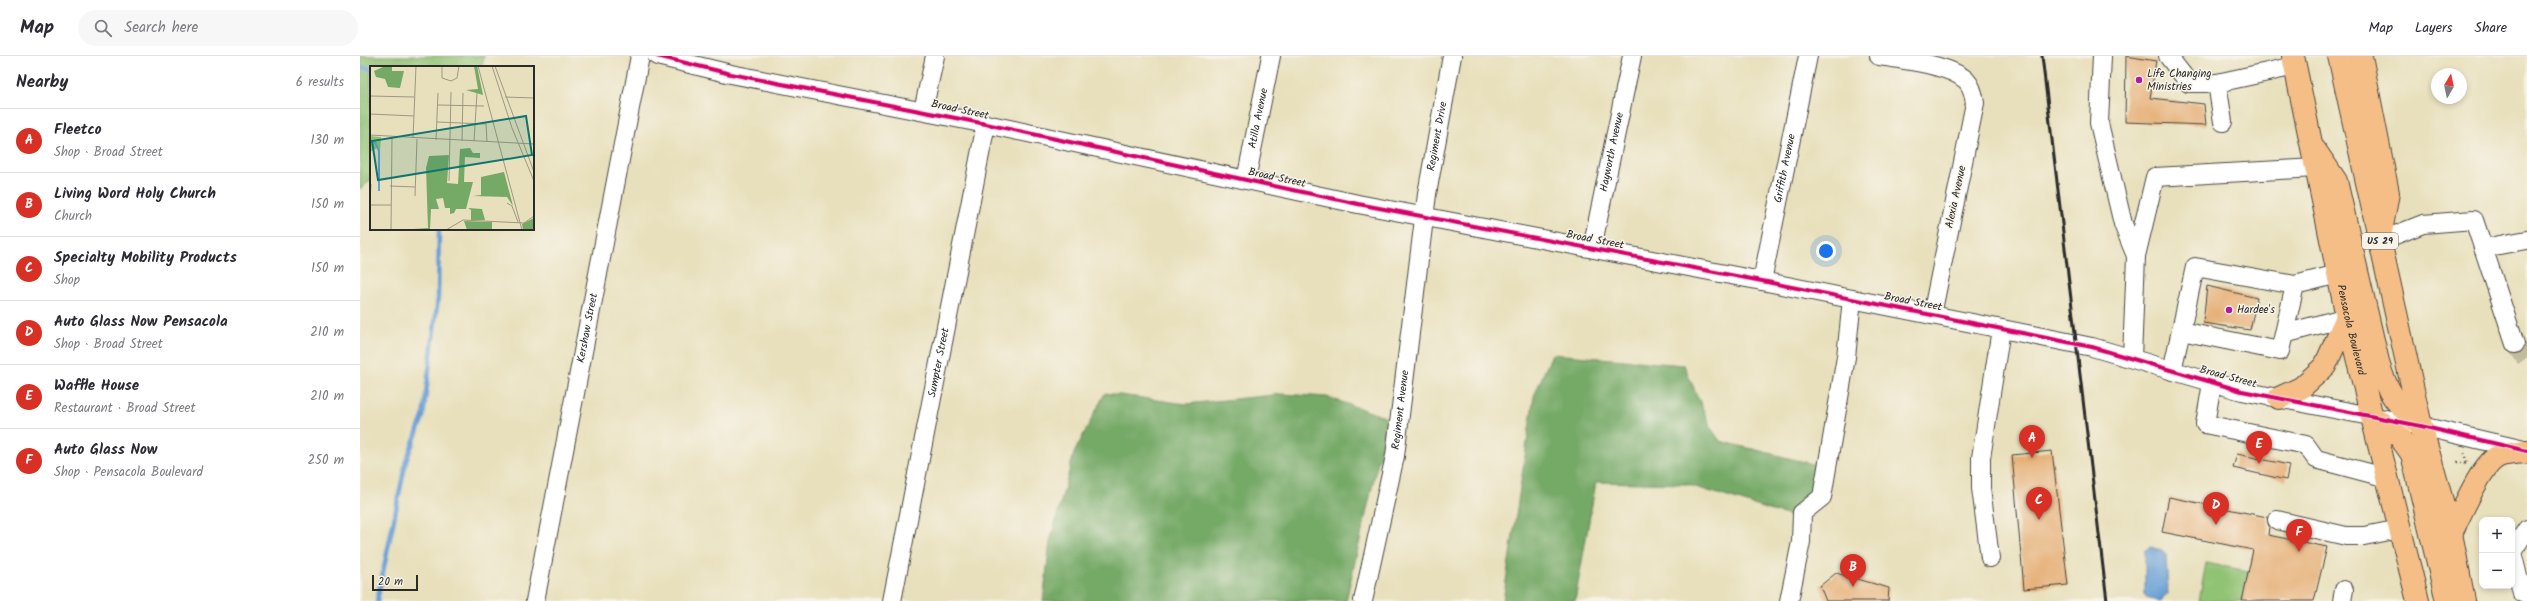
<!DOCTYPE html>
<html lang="en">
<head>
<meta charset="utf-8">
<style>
  :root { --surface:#fff; --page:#f7f7f7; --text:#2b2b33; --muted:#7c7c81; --line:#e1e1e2; --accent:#d93025 }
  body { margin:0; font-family:Kalam,sans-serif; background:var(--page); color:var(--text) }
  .controls { position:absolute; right:12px; bottom:12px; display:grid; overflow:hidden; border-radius:8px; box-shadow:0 2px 6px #0003 }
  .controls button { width:36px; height:36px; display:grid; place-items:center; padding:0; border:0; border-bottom:1px solid var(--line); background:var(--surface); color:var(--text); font:20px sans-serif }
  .compass { position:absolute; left:2071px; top:12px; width:36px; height:36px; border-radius:50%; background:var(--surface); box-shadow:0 2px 6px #0003; rotate:9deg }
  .scale { position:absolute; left:12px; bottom:10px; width:46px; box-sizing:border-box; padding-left:4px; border:2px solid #2b2b2b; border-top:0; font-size:11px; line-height:14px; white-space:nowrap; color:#2b2b2b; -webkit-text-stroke:3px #f7f3e8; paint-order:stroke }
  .you { position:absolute; left:1466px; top:195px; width:14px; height:14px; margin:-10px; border:3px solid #fff; border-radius:50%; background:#1a73e8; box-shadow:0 0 0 6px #1a73e833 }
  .badge { display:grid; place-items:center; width:26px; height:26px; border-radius:50%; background:var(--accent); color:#fff; font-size:13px; font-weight:700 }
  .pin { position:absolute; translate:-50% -33px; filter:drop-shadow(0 1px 2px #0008) }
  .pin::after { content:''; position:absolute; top:21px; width:14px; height:12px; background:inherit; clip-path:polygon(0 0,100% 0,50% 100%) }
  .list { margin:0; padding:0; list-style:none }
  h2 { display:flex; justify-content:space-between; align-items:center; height:52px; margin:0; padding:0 16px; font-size:17px }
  h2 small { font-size:13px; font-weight:400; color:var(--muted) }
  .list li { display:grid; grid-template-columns:26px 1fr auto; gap:12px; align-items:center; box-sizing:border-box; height:64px; padding:0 16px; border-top:1px solid var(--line) }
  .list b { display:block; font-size:15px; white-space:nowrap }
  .list p { margin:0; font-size:13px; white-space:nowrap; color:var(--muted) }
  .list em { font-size:13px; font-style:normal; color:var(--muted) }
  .icon { flex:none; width:22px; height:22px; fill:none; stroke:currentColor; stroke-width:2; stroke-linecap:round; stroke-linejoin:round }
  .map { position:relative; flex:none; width:2167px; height:545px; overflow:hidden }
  header { display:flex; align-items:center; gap:24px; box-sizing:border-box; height:56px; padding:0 20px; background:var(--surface); border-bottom:1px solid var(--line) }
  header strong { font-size:19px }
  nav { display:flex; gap:22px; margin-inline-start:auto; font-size:14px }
  .search { width:280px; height:36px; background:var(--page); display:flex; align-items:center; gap:10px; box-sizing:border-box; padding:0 14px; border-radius:22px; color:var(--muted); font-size:15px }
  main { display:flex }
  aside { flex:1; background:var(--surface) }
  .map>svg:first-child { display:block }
  .green { fill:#91c374; stroke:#5e7750 }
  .forest { fill:#74a966; stroke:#506a48 }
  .water { fill:#689fd6; stroke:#4a6580 }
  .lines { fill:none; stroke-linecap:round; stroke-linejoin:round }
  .stream { stroke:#689fd6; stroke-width:4.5 }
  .building { fill:#e6b078 }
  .minor-tunnel { stroke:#c2bc9f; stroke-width:18; stroke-dasharray:18 9; stroke-linecap:butt }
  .minor-casing { stroke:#474641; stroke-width:20 }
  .highway-casing { stroke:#474641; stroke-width:24 }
  .path { stroke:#474641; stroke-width:2.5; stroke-dasharray:1 3; stroke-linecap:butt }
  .minor { stroke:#fff; stroke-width:18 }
  .highway { stroke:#f6be87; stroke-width:22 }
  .rail { stroke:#2b2b2b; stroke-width:3 }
  .cycleway-casing { stroke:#f7f3e8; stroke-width:6 }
  .cycleway { stroke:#d6006c; stroke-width:4 }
  .poi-dot { fill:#b5179e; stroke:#f7f3e8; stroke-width:1.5 }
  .labels { text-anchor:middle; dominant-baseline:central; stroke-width:3; stroke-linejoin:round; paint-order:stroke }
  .shield { fill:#f7f3e8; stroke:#686764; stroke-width:1 }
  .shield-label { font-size:10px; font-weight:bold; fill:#2b2b2b }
  .poi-label { font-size:11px; fill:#2b2b2b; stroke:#f7f3e8; text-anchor:start }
  .street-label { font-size:11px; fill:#2b2b2b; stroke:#f7f3e8 }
  .inset-river { fill:none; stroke:#689fd6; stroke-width:2 }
  .inset-road { fill:none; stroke:#9c9882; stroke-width:1 }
  .view { fill:#0f766e; fill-opacity:0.15; stroke:#0f766e; stroke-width:2 }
  .inset-edge { fill:none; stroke:#2b2b2b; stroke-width:2 }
</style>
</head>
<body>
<header>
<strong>Map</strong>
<div class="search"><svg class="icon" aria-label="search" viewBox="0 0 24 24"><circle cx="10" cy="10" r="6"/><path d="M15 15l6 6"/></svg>Search here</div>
<nav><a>Map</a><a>Layers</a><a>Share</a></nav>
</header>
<main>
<aside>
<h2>Nearby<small>6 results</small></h2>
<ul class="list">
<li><span class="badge">A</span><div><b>Fleetco</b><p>Shop · Broad Street</p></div><em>130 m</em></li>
<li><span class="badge">B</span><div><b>Living Word Holy Church</b><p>Church</p></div><em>150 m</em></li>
<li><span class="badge">C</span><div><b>Specialty Mobility Products</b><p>Shop</p></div><em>150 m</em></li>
<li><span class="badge">D</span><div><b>Auto Glass Now Pensacola</b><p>Shop · Broad Street</p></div><em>210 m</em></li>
<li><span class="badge">E</span><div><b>Waffle House</b><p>Restaurant · Broad Street</p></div><em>210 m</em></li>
<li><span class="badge">F</span><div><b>Auto Glass Now</b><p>Shop · Pensacola Boulevard</p></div><em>250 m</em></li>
</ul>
</aside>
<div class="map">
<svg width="2167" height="545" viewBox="0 0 2167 545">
  <rect width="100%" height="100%" fill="#f7f3e8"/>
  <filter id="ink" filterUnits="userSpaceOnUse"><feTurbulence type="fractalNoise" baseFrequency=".025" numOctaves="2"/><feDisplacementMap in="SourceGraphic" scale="8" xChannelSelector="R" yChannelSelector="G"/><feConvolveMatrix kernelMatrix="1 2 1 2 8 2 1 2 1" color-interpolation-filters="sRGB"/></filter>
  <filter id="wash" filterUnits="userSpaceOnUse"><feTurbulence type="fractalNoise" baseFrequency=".012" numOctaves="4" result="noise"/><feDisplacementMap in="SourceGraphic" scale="16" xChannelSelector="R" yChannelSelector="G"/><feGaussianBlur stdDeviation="0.9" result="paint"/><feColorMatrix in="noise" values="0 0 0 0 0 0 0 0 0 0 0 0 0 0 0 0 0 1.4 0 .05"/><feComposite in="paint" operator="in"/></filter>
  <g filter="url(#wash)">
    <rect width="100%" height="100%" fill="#e8e0bc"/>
    <g class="green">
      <polygon points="0,0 124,0 122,11 11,11 11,124 0,133"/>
      <polygon points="1846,507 1888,515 1882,545 1839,545"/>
    </g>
    <g class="forest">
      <polygon points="1192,298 1324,309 1351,372 1360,385 1457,409 1445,465 1326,428 1236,426 1215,545 1143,545 1174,340"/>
      <polygon points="745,337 826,348 923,338 967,341 1028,362 986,545 683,545 690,486 714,397"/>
    </g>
    <polygon class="water" points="1791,491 1802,494 1806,499 1808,538 1801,545 1790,543 1785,539 1785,494"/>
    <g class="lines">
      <g class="stream">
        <polyline points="0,11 11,13"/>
        <polyline points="17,545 46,405 63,361 78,242 79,173"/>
      </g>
    </g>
    <g id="blocks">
      <g class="building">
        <polygon points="1766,0 1796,5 1790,42 1844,48 1846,69 1765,66"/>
        <polygon points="1847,230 1897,242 1890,274 1843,267"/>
        <polygon points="1692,395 1708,529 1664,533 1652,399"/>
        <polygon points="1877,398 1929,409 1926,424 1873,412"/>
        <polygon points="1809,441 1907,461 1909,471 1908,479 1967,491 1954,545 1882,545 1893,494 1802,476"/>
        <polygon points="1476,517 1529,532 1528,545 1466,545 1460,530"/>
      </g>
    </g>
  </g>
  <g filter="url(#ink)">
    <use href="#blocks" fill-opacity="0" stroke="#474641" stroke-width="1"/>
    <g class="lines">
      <polyline class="minor-tunnel" points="2155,288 2167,305"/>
      <g class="minor-casing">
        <g id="minor">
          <polyline points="297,0 371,18 626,68 998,148 1402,225 1732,291 1882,335 2061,370 2164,394"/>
          <path d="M 1519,0 C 1542,4 1588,8 1606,24 C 1612,30 1614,39 1615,47 L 1572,259"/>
          <polyline points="1742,0 1739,67 1763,168 1776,200 1772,302"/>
          <polyline points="1808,0 1829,27 1857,27 1935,10"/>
          <polyline points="1857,27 1863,66"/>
          <polyline points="563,55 575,0"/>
          <path id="s1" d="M 886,124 L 911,0"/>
          <polyline points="2020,185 2063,168 2114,164 2155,288"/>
          <path id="s2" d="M 1232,192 L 1272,0"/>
          <polyline points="2123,192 2167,184"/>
          <polyline points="1776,200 1795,121 1955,112"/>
          <path id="s3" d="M 1402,225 L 1448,0"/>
          <polyline points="1821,275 1920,295 1935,229"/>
          <polyline points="1924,278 1987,261"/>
          <polyline points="1812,315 1835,211 1935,229 1978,218"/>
          <polyline points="1852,327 1845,368 1946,389 1956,403 2028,422"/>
          <polyline points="1917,464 1986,480 2004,480 2040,473"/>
          <polyline points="2167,473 2152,496 2162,537 2167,539"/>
          <polyline points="1630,502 1621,432 1621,402 1641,273"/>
          <path id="s4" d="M 175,545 L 280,0"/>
          <path id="s5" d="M 532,545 L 626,68"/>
          <path id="s6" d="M 1003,545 L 1035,400 L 1067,138 L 1092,0"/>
          <polyline points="1429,545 1441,486 1442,457 1462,441 1486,301 1492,243"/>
          <polyline points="1982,545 1984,534"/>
        </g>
      </g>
      <g class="highway-casing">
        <g id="highway">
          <path id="s7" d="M 1933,0 L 1987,261 L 2058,545"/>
          <polyline points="1979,0 2061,370 2091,477 2104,545"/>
          <polyline points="2001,0 2028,137 2021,176"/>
          <path d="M 1955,94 L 1976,125 L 2019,310 C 2029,341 2038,348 2061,370"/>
          <polyline points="1919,342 1941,332 1965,310 1987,261"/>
          <polyline points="2012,360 2039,380 2052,398 2087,545"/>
          <path d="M 2091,477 C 2101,459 2121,407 2139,400 C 2147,397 2158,397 2167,396"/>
        </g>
      </g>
      <g class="path">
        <polyline points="2104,397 2107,408"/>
        <polyline points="2097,406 2106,408"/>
      </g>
      <use href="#minor" class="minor"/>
      <use href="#highway" class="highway"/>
      <polyline class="rail" points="1682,0 1747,545"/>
      <g class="cycleway-casing">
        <polyline id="cycleway" points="297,0 371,18 626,68 998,148 1402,225 1732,291 1882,335 2061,370 2167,395"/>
      </g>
      <use href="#cycleway" class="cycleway"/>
    </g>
  </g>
  <g class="poi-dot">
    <circle cx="1779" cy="24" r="4"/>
    <circle cx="1869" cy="254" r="4"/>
  </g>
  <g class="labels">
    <rect class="shield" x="2002" y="177" width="36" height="16" rx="3"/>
    <g class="shield-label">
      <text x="2020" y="185">US 29</text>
    </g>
    <g class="poi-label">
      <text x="1787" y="18">Life Changing<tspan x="1787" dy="13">Ministries</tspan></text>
      <text x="1877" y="254">Hardee's</text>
    </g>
    <g class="street-label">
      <text transform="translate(600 54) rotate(12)">Broad Street</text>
      <text stroke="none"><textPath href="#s1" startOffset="63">Atilla Avenue</textPath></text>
      <text stroke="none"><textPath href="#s6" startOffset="471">Regiment Drive</textPath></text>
      <text stroke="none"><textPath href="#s2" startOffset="98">Hayworth Avenue</textPath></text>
      <text stroke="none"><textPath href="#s3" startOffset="115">Griffith Avenue</textPath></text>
      <text transform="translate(917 122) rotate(12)">Broad Street</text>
      <text transform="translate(1596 141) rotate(-78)">Alexia Avenue</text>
      <text transform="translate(1235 184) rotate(11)">Broad Street</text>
      <text transform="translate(1553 246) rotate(11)">Broad Street</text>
      <text stroke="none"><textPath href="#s4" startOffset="278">Kershaw Street</textPath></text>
      <text stroke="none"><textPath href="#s7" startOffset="280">Pensacola Boulevard</textPath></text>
      <text stroke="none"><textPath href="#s5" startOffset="243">Sumpter Street</textPath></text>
      <text transform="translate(1868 321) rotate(15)">Broad Street</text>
      <text stroke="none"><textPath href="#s6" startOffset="195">Regiment Avenue</textPath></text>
    </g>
  </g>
  <g transform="translate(10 10)">
    <rect width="164" height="164" fill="#e8e0bc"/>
    <path d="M 0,70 L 11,71 L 10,85 L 7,82 L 0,86 Z" fill="#91c374"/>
    <path d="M 15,0 L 22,0 L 22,5 L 34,5 L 30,22 L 18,21 L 15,13 L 6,11 L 4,5 ZM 104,0 L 107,0 L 113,29 L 96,24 L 108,23 ZM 100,82 L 103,87 L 110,87 L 110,92 L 95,91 L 94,116 L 103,116 L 96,143 L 86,143 L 84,147 L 80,148 L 80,142 L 75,142 L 73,132 L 66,133 L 69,143 L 61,143 L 60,164 L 28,164 L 58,162 L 56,102 L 59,90 L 79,89 L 77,117 L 88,118 L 90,83 ZM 134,106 L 143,140 L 137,131 L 103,130 L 111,129 L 111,111 ZM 98,142 L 112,143 L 115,154 L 101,154 L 101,144 ZM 164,152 L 164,164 L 153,164 L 152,158 ZM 94,155 L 122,156 L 122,164 L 97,164 Z" fill="#74a966"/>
    <path class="inset-river" d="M 0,75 L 5,76 L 9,85 L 9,125"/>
    <path class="inset-road" d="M 72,0 L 72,12 L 81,15 L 87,12 L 89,0M 108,0 L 152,164M 122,0 L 142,62 L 164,115M 125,0 L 164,106M 0,30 L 44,31M 135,31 L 164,32M 68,39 L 114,40M 0,48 L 44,50M 67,56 L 116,58 L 117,76M 0,69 L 164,78M 43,72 L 46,0M 66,74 L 68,27M 92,75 L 93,27M 104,75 L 107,27M 79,115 L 81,26M 20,120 L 45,121M 45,130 L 47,73M 0,134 L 1,118M 137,137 L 142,140 L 148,156M 0,139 L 21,139M 21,164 L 22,71M 76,164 L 93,154 L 154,157 L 164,150"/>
    <path class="view" d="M 156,50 L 162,89 L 8,114 L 2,75 Z"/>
    <rect width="164" height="164" class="inset-edge"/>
  </g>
</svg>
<div class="controls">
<button>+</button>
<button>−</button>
</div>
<svg class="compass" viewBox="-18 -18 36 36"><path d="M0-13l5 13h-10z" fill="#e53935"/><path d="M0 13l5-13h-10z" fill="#7c7c81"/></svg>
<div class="scale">20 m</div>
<div class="you"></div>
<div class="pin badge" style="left:1672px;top:402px">A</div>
<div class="pin badge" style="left:1493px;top:531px">B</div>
<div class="pin badge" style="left:1679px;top:464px">C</div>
<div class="pin badge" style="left:1856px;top:469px">D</div>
<div class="pin badge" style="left:1899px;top:408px">E</div>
<div class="pin badge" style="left:1939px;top:496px">F</div>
</div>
</main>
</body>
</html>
